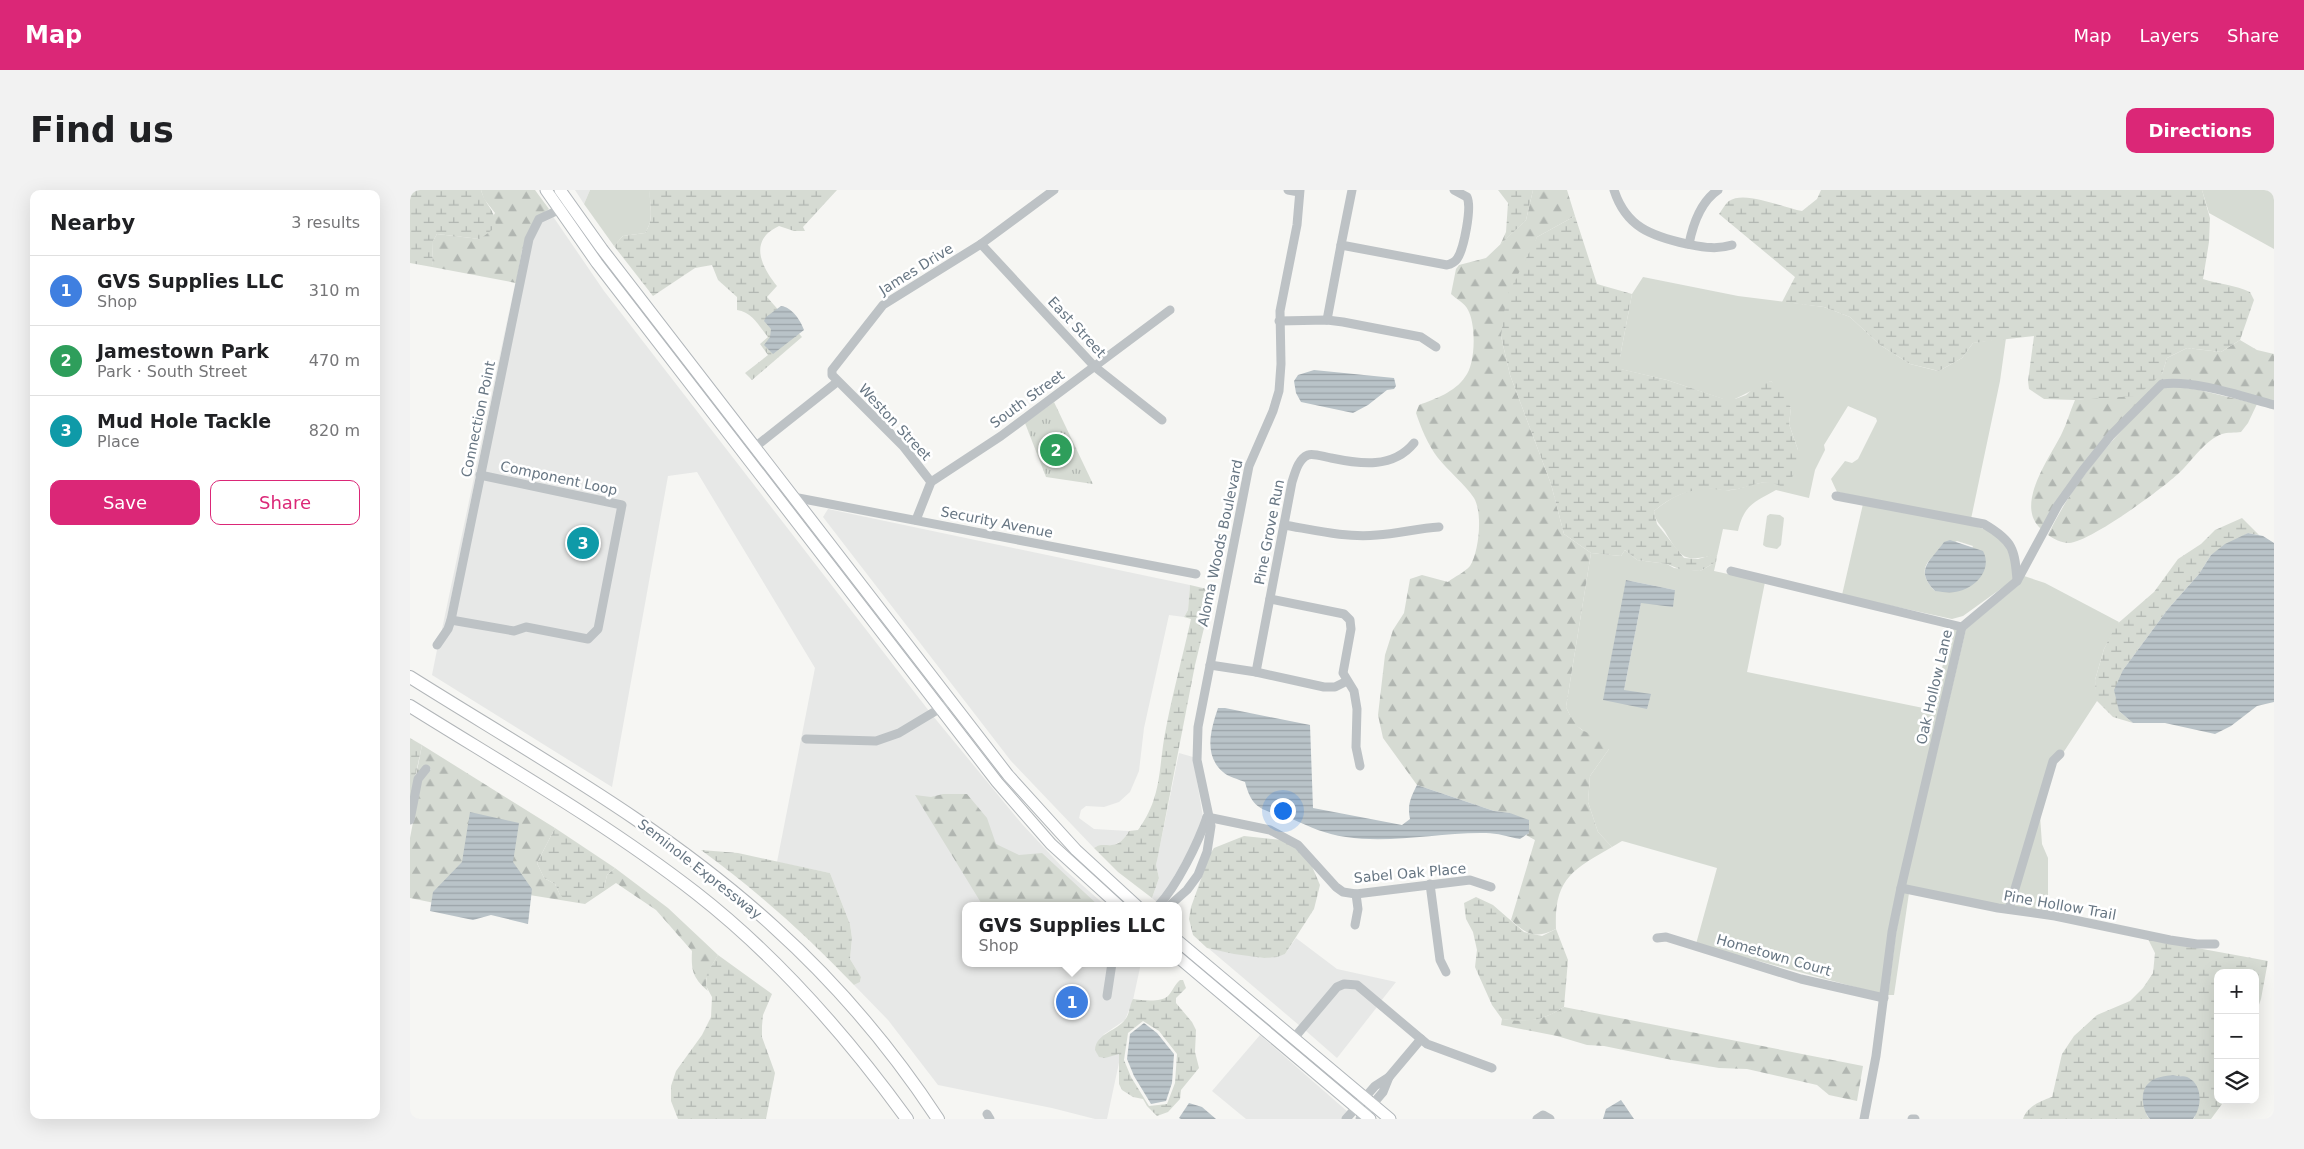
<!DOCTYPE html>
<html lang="en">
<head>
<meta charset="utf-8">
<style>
  :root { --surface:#fff; --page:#f2f2f2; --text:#202124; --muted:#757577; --line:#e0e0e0; --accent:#db2777 }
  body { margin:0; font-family:"DejaVu Sans",sans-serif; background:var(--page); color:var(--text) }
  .controls { position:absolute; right:15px; bottom:15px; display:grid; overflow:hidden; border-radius:10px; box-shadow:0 5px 20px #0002 }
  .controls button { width:45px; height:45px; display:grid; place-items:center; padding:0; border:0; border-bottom:1px solid var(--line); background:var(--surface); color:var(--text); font:25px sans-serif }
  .you { position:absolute; left:872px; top:620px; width:18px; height:18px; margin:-12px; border:4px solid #fff; border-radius:50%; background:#1a73e8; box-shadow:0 0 0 8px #1a73e833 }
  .badge { display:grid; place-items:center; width:32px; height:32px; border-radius:50%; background:var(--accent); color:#fff; font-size:16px; font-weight:700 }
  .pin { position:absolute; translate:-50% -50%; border:2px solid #fff; box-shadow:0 1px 5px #0006 }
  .popup { position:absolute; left:552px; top:712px; width:220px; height:65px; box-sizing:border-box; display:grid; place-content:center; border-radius:10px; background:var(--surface); filter:drop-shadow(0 1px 4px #0005); font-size:16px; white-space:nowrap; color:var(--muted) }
  .popup b { font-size:19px; color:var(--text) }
  .popup::after { content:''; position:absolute; left:50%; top:100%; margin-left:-10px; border:10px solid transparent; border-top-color:var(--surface) }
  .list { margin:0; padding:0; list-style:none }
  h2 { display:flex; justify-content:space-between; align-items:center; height:65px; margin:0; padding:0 20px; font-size:21px }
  h2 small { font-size:16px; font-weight:400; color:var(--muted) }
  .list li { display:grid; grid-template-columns:32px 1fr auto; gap:15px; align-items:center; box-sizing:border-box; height:70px; padding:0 20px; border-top:1px solid var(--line) }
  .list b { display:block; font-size:19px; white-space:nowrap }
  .list p { margin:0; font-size:16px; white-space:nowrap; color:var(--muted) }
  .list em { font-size:16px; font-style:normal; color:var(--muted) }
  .actions { display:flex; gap:10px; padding:15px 20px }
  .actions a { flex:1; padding:11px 0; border:1px solid var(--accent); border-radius:10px; text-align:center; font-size:18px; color:var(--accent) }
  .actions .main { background:var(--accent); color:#fff }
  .icon { flex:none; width:28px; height:28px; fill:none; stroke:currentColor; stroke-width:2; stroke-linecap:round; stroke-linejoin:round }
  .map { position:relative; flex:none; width:1864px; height:929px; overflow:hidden; border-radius:10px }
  header { display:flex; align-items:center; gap:30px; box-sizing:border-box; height:70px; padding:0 25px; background:var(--accent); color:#fff }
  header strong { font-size:24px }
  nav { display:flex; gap:28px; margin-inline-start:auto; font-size:18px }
  .intro { display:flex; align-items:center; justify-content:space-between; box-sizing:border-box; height:120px; padding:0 30px }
  h1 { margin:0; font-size:35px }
  .button { padding:12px 22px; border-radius:10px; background:var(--accent); color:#fff; font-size:18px; font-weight:700 }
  main { display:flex; gap:30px; padding:0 30px }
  aside { flex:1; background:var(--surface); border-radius:10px; box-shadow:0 5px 20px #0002 }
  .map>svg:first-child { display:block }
  .built { fill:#e7e8e7 }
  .grass { fill:#d6dbd3; fill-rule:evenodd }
  .forest { fill:url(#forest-firs) }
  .wetland { fill:url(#wetland-marsh); fill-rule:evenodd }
  .park { fill:url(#park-tufts) }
  .water { fill:url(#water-rules) }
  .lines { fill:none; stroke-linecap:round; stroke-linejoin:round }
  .major-casing { stroke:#b1b6ba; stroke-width:13 }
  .highway-casing { stroke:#b1b5b8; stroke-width:14 }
  .minor { stroke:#bdc2c5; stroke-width:9 }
  .major { stroke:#fff; stroke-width:11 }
  .highway { stroke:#fff; stroke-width:12 }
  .labels { text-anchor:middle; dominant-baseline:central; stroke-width:5; stroke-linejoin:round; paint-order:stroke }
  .street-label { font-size:14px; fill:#677683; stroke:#fff }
</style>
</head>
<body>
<header>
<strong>Map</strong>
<nav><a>Map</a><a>Layers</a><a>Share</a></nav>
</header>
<div class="intro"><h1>Find us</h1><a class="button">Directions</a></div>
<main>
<aside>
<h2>Nearby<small>3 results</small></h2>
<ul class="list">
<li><span class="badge" style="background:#3f7fe0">1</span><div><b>GVS Supplies LLC</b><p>Shop</p></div><em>310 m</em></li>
<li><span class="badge" style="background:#2e9e5b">2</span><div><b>Jamestown Park</b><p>Park · South Street</p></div><em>470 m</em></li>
<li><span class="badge" style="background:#0f9aa8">3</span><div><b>Mud Hole Tackle</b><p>Place</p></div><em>820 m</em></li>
</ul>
<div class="actions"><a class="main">Save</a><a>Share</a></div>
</aside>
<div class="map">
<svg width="1864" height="929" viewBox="0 0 1864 929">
  <defs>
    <pattern id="forest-firs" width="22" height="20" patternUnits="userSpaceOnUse" patternTransform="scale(1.25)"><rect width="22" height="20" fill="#d6dbd3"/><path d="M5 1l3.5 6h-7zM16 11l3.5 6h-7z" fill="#b1b6b1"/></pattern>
    <pattern id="wetland-marsh" width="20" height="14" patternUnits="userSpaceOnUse" patternTransform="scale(1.25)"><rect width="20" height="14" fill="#d6dbd3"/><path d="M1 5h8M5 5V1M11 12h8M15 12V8" fill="none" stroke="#b1b6b1"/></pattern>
    <pattern id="park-tufts" width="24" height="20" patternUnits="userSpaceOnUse" patternTransform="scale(1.25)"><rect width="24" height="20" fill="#d6dbd3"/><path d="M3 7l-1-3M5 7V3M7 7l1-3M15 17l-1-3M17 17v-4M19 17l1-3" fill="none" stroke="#b1b6b1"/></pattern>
    <pattern id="water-rules" width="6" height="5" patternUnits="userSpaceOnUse" patternTransform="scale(1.25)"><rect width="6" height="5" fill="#b9c3c8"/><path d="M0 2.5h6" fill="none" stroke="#9aa3a8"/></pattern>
  </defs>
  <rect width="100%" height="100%" fill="#f6f6f3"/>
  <g class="built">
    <polygon points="165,0 180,0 174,14"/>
    <polygon points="142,25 194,101 519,521 487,540 465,548 393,546 393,552 466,555 523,526 612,634 655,680 696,716 556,716 556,773 699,773 693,809 699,810 706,773 731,773 723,810 715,830 693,845 709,864 710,868 697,929 685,929 642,918 528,895 478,830 444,795 450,792 451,787 440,769 442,748 440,734 420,683 367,672 405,478 287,282 258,286 202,597 22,485 27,460 41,441 122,50 132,31"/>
    <polygon points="105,93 35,438 31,444"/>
    <polygon points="418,319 780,395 778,420 774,427 759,425 734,538 729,581 720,602 709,612 694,617 676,616 671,620 669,628 684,639 719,641 713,650 704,655 687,656 684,658 601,571 413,327"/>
    <polygon points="769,563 783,567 793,627 783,653 757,699 747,712 742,708 749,688 746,675"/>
    <polygon points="886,748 927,779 986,792 971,811 949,793 924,795 890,836 798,758 854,768 875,764"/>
    <polygon points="935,797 945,798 967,817 927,868 895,840 929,800"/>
    <polygon points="850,845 938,922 932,929 836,929 802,901"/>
  </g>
  <g class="grass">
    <path d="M 180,0 L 240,0 C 239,17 245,28 235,43 L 213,46 L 204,56 L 174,14 Z"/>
    <polygon points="1792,0 1864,0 1864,59 1799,23"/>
    <path d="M 1233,87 L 1328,106 L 1414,117 L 1440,127 L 1470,155 L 1500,174 L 1524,180 L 1529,181 L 1552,168 L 1563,153 L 1596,148 L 1590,191 L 1561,329 L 1427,302 L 1421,289 L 1435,271 L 1442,273 L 1448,269 L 1467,231 L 1466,228 L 1438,216 L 1414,255 L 1415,260 L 1405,280 L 1399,308 L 1366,300 C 1344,312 1334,315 1328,341 L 1313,339 L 1307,366 L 1305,365 C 1276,371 1273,371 1257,345 C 1252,335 1245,333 1244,321 C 1260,308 1276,299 1297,298 C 1305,298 1313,301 1321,300 C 1335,298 1348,291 1363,292 L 1388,260 L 1379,234 L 1381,218 L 1361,191 L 1325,209 L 1313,209 L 1257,190 L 1210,179 L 1210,167 L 1222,104 Z"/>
    <path d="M 1453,314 C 1482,320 1571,331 1590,347 C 1602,358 1602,375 1603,390 L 1553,426 L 1542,429 L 1432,405 ZM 1547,351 L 1563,356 L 1545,402 L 1525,401 C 1500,376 1526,363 1547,351 Z"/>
    <polygon points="1360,324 1370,325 1374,328 1371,355 1367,359 1356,357 1353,355 1357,326"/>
    <path d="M 1215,360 L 1227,370 L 1257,374 L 1264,378 L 1290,381 L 1306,372 L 1304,381 L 1355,392 L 1337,482 L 1523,520 L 1541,437 L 1548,439 L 1471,804 L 1286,754 L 1307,678 L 1216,652 L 1212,651 L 1202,657 L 1188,642 L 1178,612 L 1180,586 L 1199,559 L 1164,534 L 1156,517 L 1181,363 L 1211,366 ZM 1216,390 L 1265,400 L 1231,413 L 1214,500 Z"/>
    <polygon points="1614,386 1635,393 1709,432 1694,459 1685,490 1687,511 1653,563 1649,560 1640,569 1596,716 1495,696 1556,439 1610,394"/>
    <polygon points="1630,626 1632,654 1638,668 1638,722 1603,717"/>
    <polygon points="1494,702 1499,703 1484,805 1478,805 1486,743"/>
  </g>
  <g class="forest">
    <path d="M 71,0 L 125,0 L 139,19 C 112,37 112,64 106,93 L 22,77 L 23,51 L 27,44 L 70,49 L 85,23 L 74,9 Z"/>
    <path d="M 1123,0 L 1157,0 L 1165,26 L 1127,47 L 1091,146 L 1100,185 L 1141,294 L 1154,344 L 1181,363 L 1156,517 C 1167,541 1173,543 1198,548 L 1199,559 L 1180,586 L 1178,612 L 1188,642 L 1202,657 C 1162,680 1144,689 1146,739 C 1125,749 1117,745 1101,730 L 1125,650 L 1116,645 L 1119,643 L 1100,623 L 1084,621 L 1007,595 L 973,548 L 968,525 L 975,465 L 983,440 L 994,423 L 1000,389 L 1012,385 L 1038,392 C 1044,387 1055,382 1060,376 C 1069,362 1073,323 1064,308 C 1054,293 1039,282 1028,268 C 1018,255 1011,238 1006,223 L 1009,215 C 1025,209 1045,202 1055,187 C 1066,174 1066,134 1058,120 C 1055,113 1046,109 1041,104 L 1046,79 L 1049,75 L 1076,68 L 1116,30 Z"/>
    <path d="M 1830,150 L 1847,160 L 1864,164 L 1864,212 L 1761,189 L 1698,243 L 1632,340 C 1603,316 1640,268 1652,243 C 1657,233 1660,221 1665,210 L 1693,207 L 1752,184 L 1757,168 L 1777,158 L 1811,162 Z"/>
    <path d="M 1761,196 L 1789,200 L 1847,214 L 1838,233 L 1831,242 C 1825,243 1817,242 1812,244 C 1795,250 1782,271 1769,283 C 1752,299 1680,352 1659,353 C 1651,353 1644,349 1638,345 C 1666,286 1709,242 1754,197 Z"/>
    <path d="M 12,555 L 145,638 L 127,673 L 134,688 L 145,694 L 150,705 L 194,698 L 197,685 L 205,678 L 258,718 L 308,765 C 302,776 292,788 298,801 C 283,788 281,781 282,761 L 246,720 L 206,693 L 175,714 L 51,694 L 39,716 L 0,708 L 0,648 L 11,591 L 21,579 L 15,575 L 6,586 Z"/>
    <polygon points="533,604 557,604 577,628 586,654 609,665 632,663 689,716 573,716 505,605 521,607"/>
    <path d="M 1154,817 L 1453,876 L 1447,911 L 1419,905 L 1407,895 L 1337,879 L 1309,878 L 1262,870 L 1194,856 L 1177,855 L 1147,846 L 1091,835 L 1092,829 C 1118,832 1132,831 1154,817 Z"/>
  </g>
  <g class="wetland">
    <path d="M 0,0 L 71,0 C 76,17 85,18 86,37 L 70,49 L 27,44 L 23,51 L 22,77 L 0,73 Z"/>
    <path d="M 240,0 L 427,0 L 393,37 L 395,41 L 384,41 L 369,36 C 339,50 350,75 367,96 L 357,107 L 392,147 L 342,190 L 335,183 L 358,165 L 350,154 L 358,147 C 349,136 342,122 327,120 L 327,107 L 308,90 L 302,75 L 285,78 L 243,106 L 204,56 L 213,46 L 235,43 C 245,28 239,17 240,0 Z"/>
    <polygon points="1088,0 1123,0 1116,30 1090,55 1096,42 1098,13"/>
    <path d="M 1411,0 L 1792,0 L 1800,28 L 1799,52 L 1793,89 C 1808,94 1826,95 1840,102 L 1844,110 L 1830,150 L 1811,162 L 1777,158 L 1757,168 L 1752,184 L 1727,206 L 1665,210 L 1634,209 L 1619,199 L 1618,191 L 1624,146 L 1563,153 L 1552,168 L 1529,181 L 1500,174 L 1470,155 L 1440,127 L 1414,117 L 1372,112 L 1385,87 L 1309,24 C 1312,20 1315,14 1319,11 C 1335,0 1373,18 1392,21 L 1407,9 Z"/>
    <path d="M 1165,26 L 1187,94 L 1222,104 L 1210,167 L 1211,179 L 1257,190 L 1314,209 L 1325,209 L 1336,205 L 1345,197 L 1361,191 L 1374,204 L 1381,218 L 1379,234 L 1388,260 L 1385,283 L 1374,298 C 1351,285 1343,299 1319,300 C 1312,301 1304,298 1296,299 C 1275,300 1260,308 1244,321 L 1247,334 L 1274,368 L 1288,369 L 1305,364 L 1307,366 L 1306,372 L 1290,381 L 1272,380 L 1257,374 L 1227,370 L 1215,360 L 1211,366 L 1181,363 L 1154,344 L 1141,294 L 1100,185 L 1091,146 L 1096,108 L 1127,47 Z"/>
    <polygon points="1832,328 1849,345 1838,343 1801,365 1789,384 1758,419 1713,480 1709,521 1723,533 1703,527 1686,510 1685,490 1694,459 1706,435 1744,402 1768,369 1791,354 1805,340"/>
    <path d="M 780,395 L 797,399 L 798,413 L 795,434 L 785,475 L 748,666 L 746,675 L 749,688 L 742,708 L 708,682 L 684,658 C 695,649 705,665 719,641 L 728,640 C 753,606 748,577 756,538 C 763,502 773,465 781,429 L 774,427 L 778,420 Z"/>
    <polygon points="0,548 12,555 0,611"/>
    <polygon points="145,638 205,678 197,685 194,698 171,713 155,709 150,705 145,694 134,688 127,673"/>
    <polygon points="834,646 872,650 882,655 901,674 910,695 904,719 875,764 867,767 854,768 824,764 797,758 783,745 779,729 781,717 800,664 804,658"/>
    <path d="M 291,660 L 328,663 L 420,683 L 440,734 L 442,748 L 440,769 L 451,787 L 450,792 L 444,795 C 397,746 346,700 291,660 Z"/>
    <path d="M 1066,707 L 1083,715 L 1114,742 L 1132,746 L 1146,739 L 1158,770 L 1154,817 C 1132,831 1118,833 1092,829 L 1082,815 L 1065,777 L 1067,760 L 1063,742 L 1056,729 L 1054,713 Z"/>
    <path d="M 1738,749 L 1858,771 L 1851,809 L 1845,826 L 1845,783 L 1808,783 L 1808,910 L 1815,910 L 1801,929 L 1783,929 L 1785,927 L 1771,886 L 1766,886 L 1733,906 L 1737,926 L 1740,929 L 1613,929 C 1617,916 1631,911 1642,907 L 1652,864 L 1664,846 L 1687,825 L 1720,811 L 1733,798 L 1743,783 L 1745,763 Z"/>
    <polygon points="308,765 362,804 353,825 352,836 352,847 365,883 356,929 268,929 261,911 261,896 266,881 292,845 301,827 302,807 296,796 297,783"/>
    <path d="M 770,790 L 773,790 L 776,798 L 766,808 L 766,813 L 782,832 L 786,840 L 785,862 L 789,878 L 771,900 L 770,909 L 758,922 L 747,926 L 737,916 L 733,909 L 723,907 L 712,900 L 709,894 L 709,864 L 695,868 L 689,867 L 685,860 C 686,844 704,842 714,831 C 720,825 719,816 723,809 C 732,810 750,813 758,806 C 763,801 764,795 770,790 ZM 733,831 L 749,841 L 767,864 L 765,893 L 757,914 L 739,916 L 721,887 L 714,870 L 718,843 Z"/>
  </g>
  <polygon class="park" points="644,212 683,294 636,287 615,233"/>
  <g class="water">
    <path d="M 371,116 C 382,117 391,131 394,140 L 363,164 L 354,155 L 360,147 L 361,139 L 354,131 L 356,127 Z"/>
    <polygon points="904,180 984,188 986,196 984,199 977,200 958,215 943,223 891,212 886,203 884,191 888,185"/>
    <polygon points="1838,343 1853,346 1864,353 1864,512 1847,516 1821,536 1805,544 1755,533 1723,533 1709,521 1704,500 1713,480 1758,419 1789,384 1801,365 1815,354"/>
    <path d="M 1540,350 L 1573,361 C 1583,380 1565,399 1545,402 C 1539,403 1532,402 1525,401 C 1503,379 1522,370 1534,352 Z"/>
    <polygon points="1216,390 1265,400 1263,417 1231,413 1214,500 1241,504 1237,519 1193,510"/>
    <path d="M 808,518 L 815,518 L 900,535 L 903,618 L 992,635 L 1000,629 C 997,615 1001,607 1007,595 L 1084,621 L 1100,623 L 1119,630 L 1119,643 L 1110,649 C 1099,647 1087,643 1076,643 C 1030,642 982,654 936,647 C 914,644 901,637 882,629 C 855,619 843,623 835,592 C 828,589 818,587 813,582 C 793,565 801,539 808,518 Z"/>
    <polygon points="60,622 109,633 103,672 122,699 118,734 81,725 63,730 20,721 23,702 52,672"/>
    <polygon points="734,833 747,843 764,864 762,893 756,911 741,914 724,886 717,869 720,844"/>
    <path d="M 1763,885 C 1768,887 1774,885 1779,888 C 1793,896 1792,918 1783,929 L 1740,929 C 1732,920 1729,900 1740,892 C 1745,887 1756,886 1763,885 Z"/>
    <polygon points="1211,910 1224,929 1193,929 1196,919"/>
    <polygon points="779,913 792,917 806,929 771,929 769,928"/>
  </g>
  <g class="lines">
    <g class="major-casing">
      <g id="major">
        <polyline points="136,0 187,73 587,592 641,654 709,716"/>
        <polyline points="150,0 192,59 598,585 666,660 727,716"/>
        <polyline points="768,751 980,929"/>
        <polyline points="768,767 960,929"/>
      </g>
    </g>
    <g class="highway-casing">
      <g id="highway">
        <path d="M 0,487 C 124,565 255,637 364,737 C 426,793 482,859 528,929"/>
        <path d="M 0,516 C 96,576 196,633 286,703 C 368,767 436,845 497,929"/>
      </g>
    </g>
    <g class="minor">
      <polyline points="878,0 889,2"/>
      <path d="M 942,0 L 931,55 L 1037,75 C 1041,74 1044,73 1047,69 C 1054,59 1062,17 1057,7 L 1044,0"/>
      <path d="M 1204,0 C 1216,37 1241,46 1277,54 C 1293,57 1306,60 1322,55"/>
      <polyline points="571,54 685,177 752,230"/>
      <path d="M 1279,54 C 1283,34 1290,12 1308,0"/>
      <polyline points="917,130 931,55"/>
      <polyline points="869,131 917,130 933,132 1011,147 1026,157"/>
      <polyline points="345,257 427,192"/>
      <polyline points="521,292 493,256 422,185 422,180 473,115 571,54 644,0"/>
      <path d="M 1426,306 L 1574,334 C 1603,351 1605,359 1607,391"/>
      <polyline points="383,307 786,384"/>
      <polyline points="506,330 521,292 591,246 760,120"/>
      <path d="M 874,335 C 904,340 936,348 967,345 C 988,344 1008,338 1029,337"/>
      <polyline points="1321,381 1552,437"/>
      <polyline points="860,409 934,424 940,430 941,439 933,483 944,501 947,519 946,557 950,576"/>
      <polyline points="41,430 104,441 116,437 178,449 188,439 212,315 70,285"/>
      <polyline points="27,455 38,439 41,430 119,49 129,29 155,17"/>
      <polyline points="800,475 846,482 914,497 925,497 937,491"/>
      <path d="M 846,482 L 882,292 C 885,283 888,269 898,265 C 904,263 914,267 921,268 C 950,274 983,279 1004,253"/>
      <polyline points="396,549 466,551 489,543 534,516"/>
      <polyline points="797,627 860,640 888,655 926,697 933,702 946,704 1060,690 1081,697"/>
      <polyline points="0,630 8,589 16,579"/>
      <polyline points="1020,694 1030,770 1036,782"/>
      <polyline points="1491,698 1588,718 1645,726 1760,750 1787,754 1805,754"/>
      <path d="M 748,716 C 767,696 788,653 797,627"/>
      <polyline points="759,716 777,700 788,685 797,662 801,636 787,570 788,537 839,276 863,221 869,201 871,174 870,121 887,35 890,0"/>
      <polyline points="1599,719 1643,571 1650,564"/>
      <polyline points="945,735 948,719 946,704"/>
      <polyline points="1247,748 1256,747 1391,789 1474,808"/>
      <polyline points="697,806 702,773"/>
      <polyline points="884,848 927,797 934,794 947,795 1017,854 1082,878"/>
      <polyline points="577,924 580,929"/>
      <polyline points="936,929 965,896 979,887 1011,849"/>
      <polyline points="950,929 973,902 979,887"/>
      <polyline points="1127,929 1133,925 1140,929"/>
      <path d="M 1454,929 L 1466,866 L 1482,742 L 1491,698 L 1552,437 L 1607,391 L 1648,315 L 1673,280 L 1701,245 L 1752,194 C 1782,189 1834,207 1864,215"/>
      <polyline points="1502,929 1505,929"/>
    </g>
    <use href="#major" class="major"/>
    <use href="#highway" class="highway"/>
  </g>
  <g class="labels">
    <g class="street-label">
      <text transform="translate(506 79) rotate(-32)">James Drive</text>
      <text transform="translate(667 137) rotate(47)">East Street</text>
      <text transform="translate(617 209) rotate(-36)">South Street</text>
      <text transform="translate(68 229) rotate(-78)">Connection Point</text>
      <text transform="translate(485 232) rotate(47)">Weston Street</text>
      <text transform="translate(149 288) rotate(12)">Component Loop</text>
      <text transform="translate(587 332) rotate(11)">Security Avenue</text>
      <text transform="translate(859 342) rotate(-79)">Pine Grove Run</text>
      <text transform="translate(810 353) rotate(-78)">Aloma Woods Boulevard</text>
      <text transform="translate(1524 497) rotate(-77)">Oak Hollow Lane</text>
      <text transform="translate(290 679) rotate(38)">Seminole Expressway</text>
      <text transform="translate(1000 683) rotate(-5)">Sabel Oak Place</text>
      <text transform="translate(1650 715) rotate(10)">Pine Hollow Trail</text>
      <text transform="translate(1364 765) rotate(16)">Hometown Court</text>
    </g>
  </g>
</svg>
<div class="controls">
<button>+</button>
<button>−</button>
<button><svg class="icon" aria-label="layers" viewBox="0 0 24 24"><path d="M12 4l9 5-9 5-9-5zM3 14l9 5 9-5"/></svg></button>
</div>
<div class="you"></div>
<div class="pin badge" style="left:662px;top:812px;background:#3f7fe0">1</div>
<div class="popup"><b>GVS Supplies LLC</b>Shop</div>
<div class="pin badge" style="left:646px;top:260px;background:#2e9e5b">2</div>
<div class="pin badge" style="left:173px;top:353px;background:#0f9aa8">3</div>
</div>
</main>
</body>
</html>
